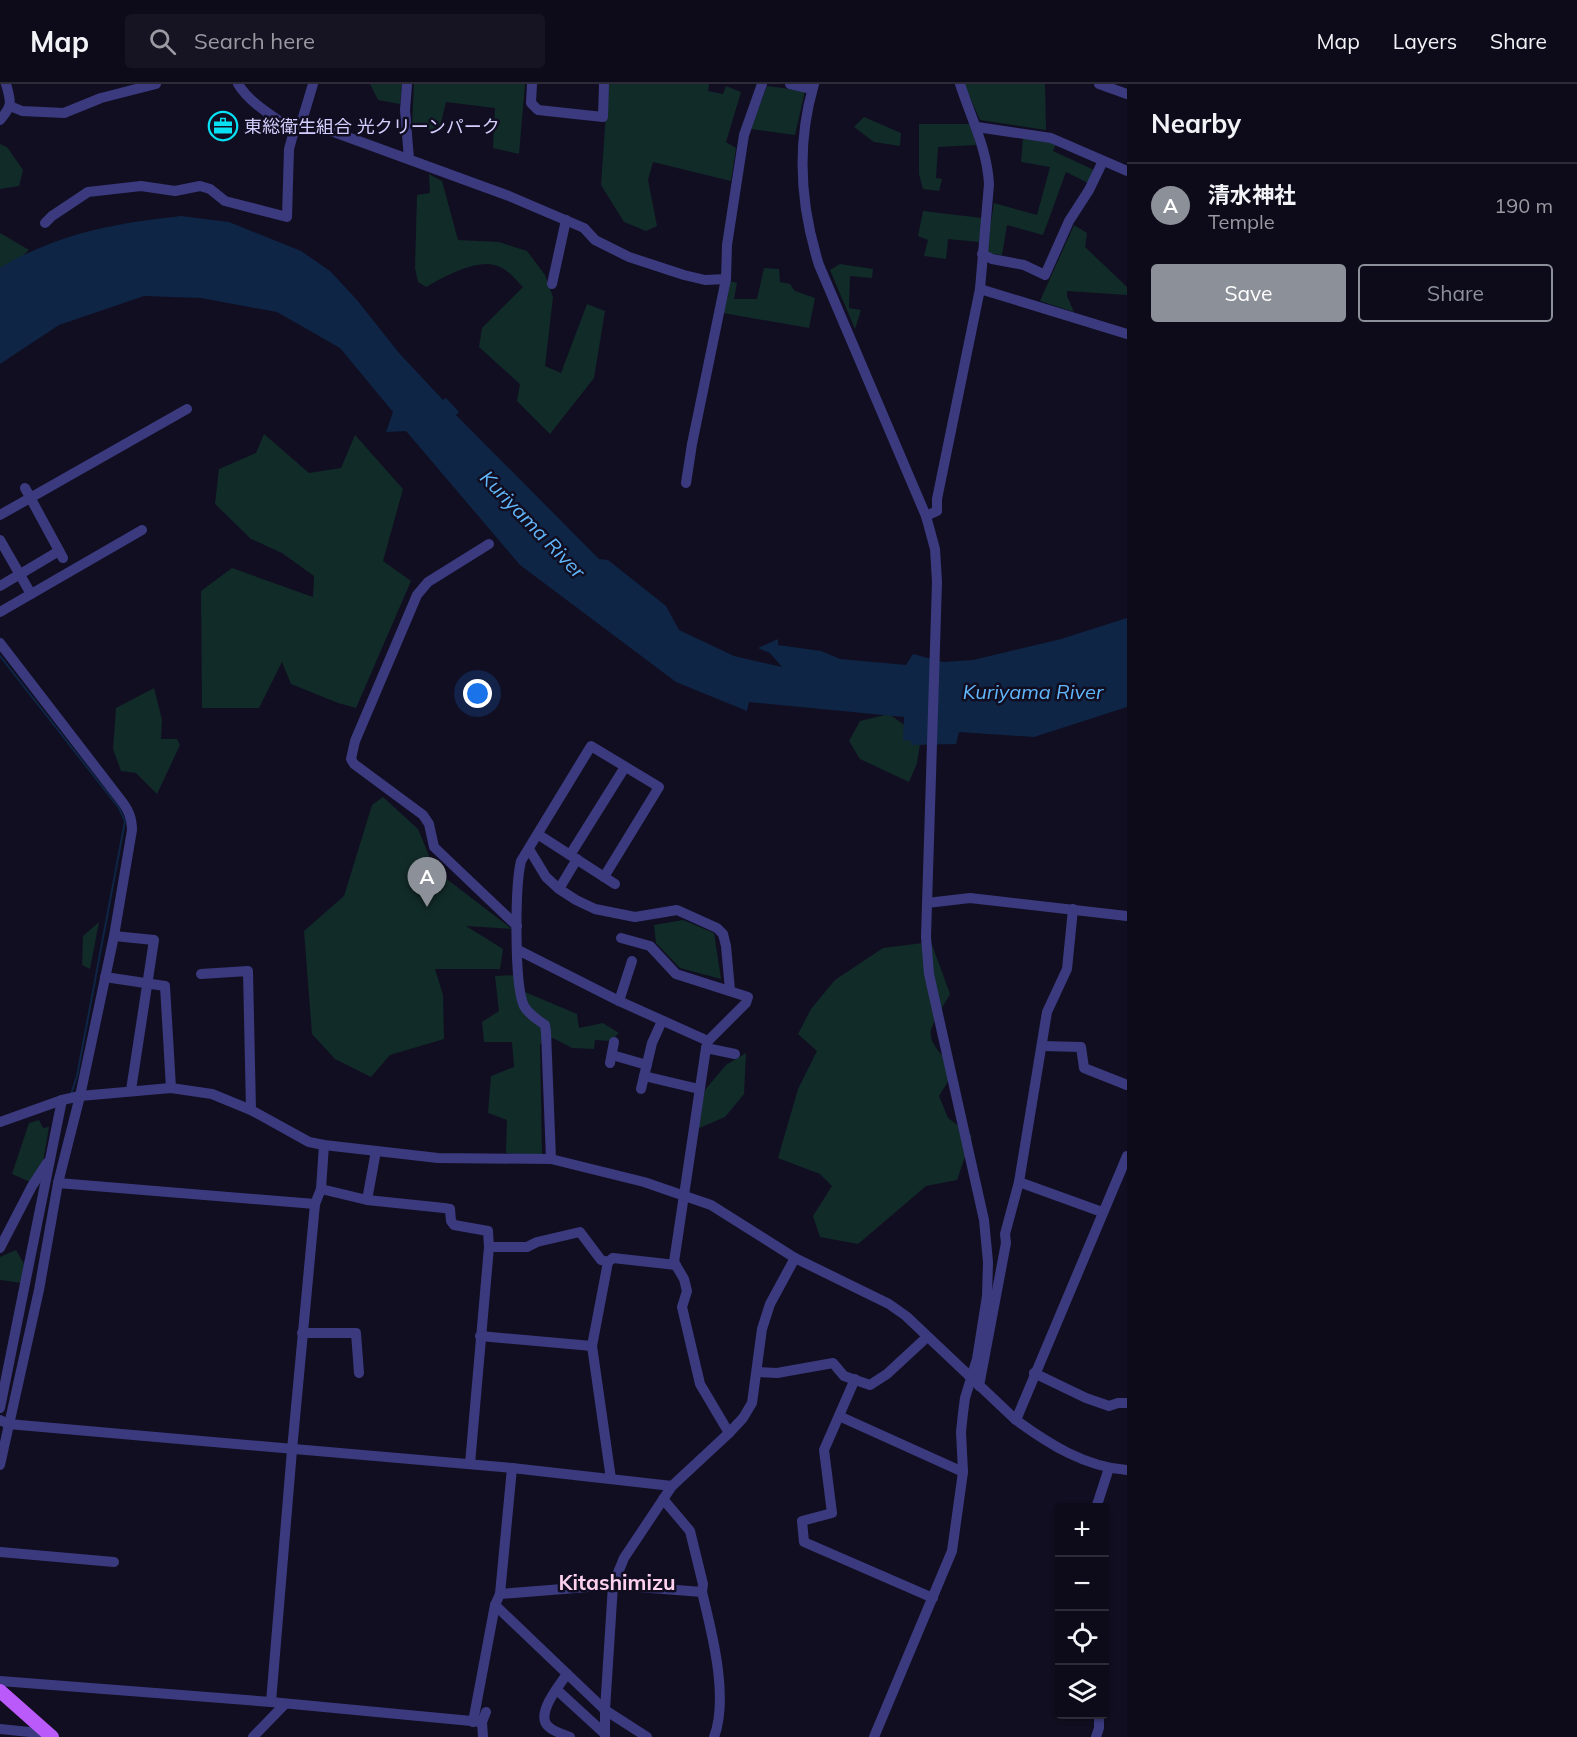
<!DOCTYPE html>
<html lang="en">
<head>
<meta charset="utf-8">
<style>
  :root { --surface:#0d0a19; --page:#161322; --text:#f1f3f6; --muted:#9a9aa2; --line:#2d2b38; --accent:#8c9099 }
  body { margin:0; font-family:Mulish,"Noto Sans JP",sans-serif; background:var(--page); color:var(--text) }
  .controls { position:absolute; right:18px; bottom:18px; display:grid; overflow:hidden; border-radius:6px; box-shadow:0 2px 4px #0004 }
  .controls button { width:54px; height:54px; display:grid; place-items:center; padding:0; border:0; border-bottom:2px solid var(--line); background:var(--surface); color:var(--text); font:30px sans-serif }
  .you { position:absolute; left:478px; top:610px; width:21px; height:21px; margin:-15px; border:4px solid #fff; border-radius:50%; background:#1a73e8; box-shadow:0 0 0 9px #1a73e833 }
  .badge { display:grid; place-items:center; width:39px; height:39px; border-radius:50%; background:var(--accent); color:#fff; font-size:20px; font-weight:700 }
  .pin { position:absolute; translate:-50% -50px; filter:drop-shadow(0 2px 3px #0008) }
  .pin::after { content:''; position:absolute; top:32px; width:21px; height:18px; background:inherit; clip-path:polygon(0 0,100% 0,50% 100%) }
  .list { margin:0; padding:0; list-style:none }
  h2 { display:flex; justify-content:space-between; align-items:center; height:78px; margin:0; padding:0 24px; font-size:26px }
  h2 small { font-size:20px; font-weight:400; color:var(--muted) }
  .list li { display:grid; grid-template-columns:39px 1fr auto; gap:18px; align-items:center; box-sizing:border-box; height:84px; padding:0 24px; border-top:2px solid var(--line) }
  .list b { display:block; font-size:22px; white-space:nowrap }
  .list p { margin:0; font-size:20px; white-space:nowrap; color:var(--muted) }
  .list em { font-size:20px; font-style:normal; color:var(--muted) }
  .actions { display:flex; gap:12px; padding:18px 24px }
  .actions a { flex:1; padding:14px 0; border:2px solid var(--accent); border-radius:6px; text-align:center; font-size:21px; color:var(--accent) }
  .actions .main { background:var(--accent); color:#fff }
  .icon { flex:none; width:33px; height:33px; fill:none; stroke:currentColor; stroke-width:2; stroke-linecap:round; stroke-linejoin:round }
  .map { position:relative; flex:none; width:1127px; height:1653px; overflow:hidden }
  header { display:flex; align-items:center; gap:36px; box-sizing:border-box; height:84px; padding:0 30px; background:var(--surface); border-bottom:2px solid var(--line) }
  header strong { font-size:28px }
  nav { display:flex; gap:33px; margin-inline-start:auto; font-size:21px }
  .search { width:420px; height:54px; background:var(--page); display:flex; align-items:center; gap:15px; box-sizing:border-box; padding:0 21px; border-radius:6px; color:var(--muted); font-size:22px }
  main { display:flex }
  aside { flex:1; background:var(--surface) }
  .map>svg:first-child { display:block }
  .green { fill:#112b29 }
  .water { fill:#0e2545 }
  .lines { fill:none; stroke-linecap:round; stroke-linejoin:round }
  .stream { stroke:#0e2545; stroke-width:2 }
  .minor { stroke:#3b3a7f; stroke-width:10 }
  .major { stroke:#ba5afa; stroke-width:14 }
  .labels { text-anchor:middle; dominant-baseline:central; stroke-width:5; stroke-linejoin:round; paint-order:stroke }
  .poi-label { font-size:18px; fill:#d4cffe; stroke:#110e21; text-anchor:start }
  .water-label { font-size:20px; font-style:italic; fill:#61b7fb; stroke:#110e21 }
  .quarter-label { font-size:21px; font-weight:bold; fill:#fed1ef; stroke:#110e21 }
</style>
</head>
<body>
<header>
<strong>Map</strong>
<div class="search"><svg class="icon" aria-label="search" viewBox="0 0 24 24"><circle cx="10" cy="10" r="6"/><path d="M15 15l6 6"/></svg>Search here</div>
<nav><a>Map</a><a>Layers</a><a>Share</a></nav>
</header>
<main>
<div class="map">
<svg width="1127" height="1653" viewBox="0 0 1127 1653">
  <rect width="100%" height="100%" fill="#110e21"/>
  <g class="green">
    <polygon points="370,0 402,0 400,20 378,16"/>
    <polygon points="414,0 525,0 519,70 493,64 495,24 446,18 439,47 412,43"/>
    <polygon points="608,0 709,0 708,7 723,10 726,2 741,8 726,58 736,64 731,97 653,78 648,96 657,142 646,147 624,138 601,101"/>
    <polygon points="964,0 1045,0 1046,46 980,36"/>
    <polygon points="767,2 805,7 795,51 751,45"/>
    <polygon points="864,33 901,49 900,62 874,58 854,43"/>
    <polygon points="919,40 971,40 976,61 938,63 936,94 942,95 939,107 923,105 919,90"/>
    <polygon points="1023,54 1056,60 1053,67 1094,86 1090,100 1066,88 1043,151 1007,141 1002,171 986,169 994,119 1037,131 1050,83 1021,78"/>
    <polygon points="0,60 7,63 23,86 19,102 0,105"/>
    <path d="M 429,90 L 442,97 L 458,156 L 499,158 L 527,167 L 545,191 L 553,213 L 545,282 L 561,289 L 587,220 L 605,227 L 594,294 L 550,350 L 517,317 L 520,300 L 479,263 L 482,244 L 523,203 C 517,197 510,188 502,184 C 481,171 444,193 426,203 L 418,198 L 415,184 L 417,111 L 430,109 Z"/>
    <polygon points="923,127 982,134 979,158 948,155 946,175 924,172 928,156 918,152"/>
    <polygon points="1074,141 1087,149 1085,163 1127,203 1127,211 1067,207 1067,212 1074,228 1040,217"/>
    <polygon points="0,149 29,166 0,194"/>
    <polygon points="840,180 873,185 872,194 850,192 849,224 861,226 855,245 830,186"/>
    <polygon points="764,184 779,185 780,198 790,200 795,207 815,214 809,244 723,229 729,197 737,199 734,215 757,215"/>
    <polygon points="264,350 309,389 341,384 355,351 403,405 383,477 411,497 356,624 338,619 291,600 282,578 259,624 202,624 201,507 232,484 313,513 314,492 282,469 251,455 215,420 219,385 256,369"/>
    <polygon points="154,604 162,636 161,655 177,655 180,661 157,710 136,689 121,687 113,665 116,624"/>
    <polygon points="889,630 921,653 917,679 909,698 860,675 849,657 860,637"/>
    <polygon points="383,713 418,745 435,786 512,845 466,842 503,865 500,885 435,885 443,911 444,955 390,971 371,993 335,975 312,950 304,847 344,812 372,721"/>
    <polygon points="683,836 714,849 721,895 680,884 656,859 654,841"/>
    <polygon points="99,838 90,885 82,881 83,852"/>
    <path d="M 931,858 L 950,910 C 926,953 921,948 955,986 L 939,1012 L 948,1034 L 972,1052 L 957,1096 L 926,1102 L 858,1160 L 820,1153 L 813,1132 L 832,1102 L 820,1090 L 778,1074 L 798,1005 L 817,967 L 798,950 L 811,925 L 835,896 L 883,864 Z"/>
    <polygon points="517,891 525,908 577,930 579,944 603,939 619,949 610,957 595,956 594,965 572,964 553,954 540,960 542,1071 506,1069 507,1036 488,1029 491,992 514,983 512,958 484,958 482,938 499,927 495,892"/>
    <polygon points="746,969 744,1010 725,1033 697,1045 705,1006 726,981"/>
    <polygon points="39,1036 43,1044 49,1043 39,1102 12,1090 29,1039"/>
    <polygon points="16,1166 24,1180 22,1199 0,1196 0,1173"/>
  </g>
  <path class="water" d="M 181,132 L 229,138 L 301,167 L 330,187 L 357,216 L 399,269 L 443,316 L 446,314 L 459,328 L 456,331 L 599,475 L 608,476 L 666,522 L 679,546 L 734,572 L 782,583 L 770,569 L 758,564 L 778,555 L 778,561 L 821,567 L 840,575 L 906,581 L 913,570 L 943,578 L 973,576 L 1061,555 L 1127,534 L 1127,623 L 1034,653 L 959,648 L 956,660 L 911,661 L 911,657 L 903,656 L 904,633 L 749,618 L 747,627 L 676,598 L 520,481 L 406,347 L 386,348 L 393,328 L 340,264 L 277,228 L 201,214 L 144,212 L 59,241 L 0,280 L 0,184 C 12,176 24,171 37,165 C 86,144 129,138 181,132 Z"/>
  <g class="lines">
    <polyline class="stream" points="0,572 119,724 125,737 77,992 71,1010"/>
    <g class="minor">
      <path d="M 238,0 C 250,20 276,34 294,47"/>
      <polyline points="407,0 405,26 409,75"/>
      <polyline points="532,0 531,19 538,26 603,33 604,0"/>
      <polyline points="790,0 812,5"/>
      <path d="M 814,0 C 796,61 800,121 819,181 L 926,432 L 935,465 L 937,498 L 926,853 L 929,890 L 984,1136 L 988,1178 L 987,1212 L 977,1275 L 965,1314 L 963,1329 L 961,1348 L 963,1388 L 952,1467 L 874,1653"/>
      <polyline points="1099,0 1127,10"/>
      <polyline points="10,22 22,27 64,29 101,14 156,0"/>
      <path d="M 0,36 C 13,21 11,18 6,0"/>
      <polyline points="301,40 331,47 509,112 584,144 595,156 629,173 684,191 705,196 726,195"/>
      <polyline points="977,43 1051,54 1127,87"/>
      <polyline points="45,139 52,132 88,108 141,102 175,107 200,102 210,105 225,117 287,133 289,65 294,47 301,40 313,0"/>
      <polyline points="982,170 992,175 1024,181 1045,191 1069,137 1089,106 1103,77"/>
      <polyline points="552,200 566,136"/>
      <polyline points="980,205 1127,250"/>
      <polyline points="686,399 692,360 726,195 727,161 744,51 762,0"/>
      <polyline points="25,404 63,474"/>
      <polyline points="0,431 187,325"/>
      <path d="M 926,432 L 937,427 L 937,415 L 980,205 L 989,100 C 987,64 971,34 960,0"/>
      <polyline points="0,456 31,510"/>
      <polyline points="489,460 428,498 417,511 355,657 351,675 354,680 423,731 429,740 434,763 517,842"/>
      <polyline points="0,502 59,467"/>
      <polyline points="0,528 142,446"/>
      <path d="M 0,559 L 120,715 C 128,725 132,733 132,746 L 114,852 L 80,1012 L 58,1099 L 39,1206 L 0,1381"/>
      <polyline points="539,751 615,800"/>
      <polyline points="529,765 546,793 559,805 576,816 595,825 635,833 677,826 717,844 723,850 726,862 730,906"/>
      <polyline points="570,771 625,683"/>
      <polyline points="559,805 577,775"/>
      <polyline points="927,819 970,814 1127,832"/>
      <polyline points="114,852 154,856 131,1006"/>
      <polyline points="621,854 650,862 676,890 748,913 746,919 708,957 706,964 674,1178 684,1195 687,1207 682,1223 700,1300 729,1349"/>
      <polyline points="518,866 619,917 708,957"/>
      <polyline points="201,890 248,887 251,1026"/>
      <polyline points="105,893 165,902 171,1004"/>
      <polyline points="619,917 632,877"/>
      <polyline points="1042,962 1081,963 1084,984 1127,1001"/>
      <polyline points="706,964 735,970"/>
      <polyline points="612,971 647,981"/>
      <polyline points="610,979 614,958"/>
      <polyline points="644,992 699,1005"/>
      <polyline points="641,1005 652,959 662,937"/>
      <path d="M 0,1038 L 62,1016 L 80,1012 L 171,1004 L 212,1010 L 251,1026 L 309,1058 L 324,1061 L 438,1074 L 551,1075 L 644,1098 L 711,1121 L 795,1174 L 889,1220 L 906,1232 L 1016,1336 C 1049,1360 1085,1383 1127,1386"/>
      <path d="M 551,1075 L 546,948 L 545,941 C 537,935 529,931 524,922 C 514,901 515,802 521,777 L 591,662 L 659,703 L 604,793"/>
      <polyline points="1019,1098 1102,1128"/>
      <polyline points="58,1099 315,1120"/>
      <polyline points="321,1105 367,1116 444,1124 450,1125 451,1137 454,1141 488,1147 489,1163 470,1380"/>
      <polyline points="367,1116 376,1067"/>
      <polyline points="489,1163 527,1163 537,1158 580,1148 601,1176 608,1178"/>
      <polyline points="0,1164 32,1102 47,1079"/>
      <polyline points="302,1249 356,1249 359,1289"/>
      <polyline points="480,1252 592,1262 608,1178 613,1174 676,1181"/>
      <polyline points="592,1262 611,1395"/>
      <polyline points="758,1288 777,1289 833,1279 844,1292 870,1301 887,1290 927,1253"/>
      <polyline points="1034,1289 1086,1314 1109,1322 1118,1319 1127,1319"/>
      <polyline points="855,1295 824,1366 832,1429 802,1437 804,1458 933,1514"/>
      <polyline points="979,1302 1006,1159 1005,1150 1019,1098 1047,928 1067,885 1073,825"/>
      <polyline points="0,1324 62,1016"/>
      <polyline points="839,1332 963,1388"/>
      <polyline points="0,1336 8,1340 512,1384 672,1402"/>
      <polyline points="1016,1336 1127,1072"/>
      <path d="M 663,1415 L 690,1447 L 703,1500 L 702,1508 C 712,1549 729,1614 714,1653"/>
      <polyline points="1096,1424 1109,1384"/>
      <polyline points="0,1468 114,1478"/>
      <polyline points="500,1510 613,1501 702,1508"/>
      <polyline points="495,1521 605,1626 647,1653"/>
      <path d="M 567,1590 C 559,1602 534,1631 549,1643 C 554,1648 563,1650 570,1653"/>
      <polyline points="0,1597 271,1618 482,1638"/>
      <polyline points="557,1606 605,1650"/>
      <polyline points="271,1618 292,1366 315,1120 321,1105 324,1061"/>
      <polyline points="473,1638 495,1521 500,1510 512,1384"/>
      <polyline points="0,1645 49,1650"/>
      <polyline points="253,1653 285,1620"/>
      <polyline points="483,1653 482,1638 486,1628"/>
      <polyline points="605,1653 605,1626 613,1501 624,1474 672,1402 729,1349 743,1334 752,1319 762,1245 770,1220 795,1174"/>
      <polyline points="1096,1653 1099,1644 1099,1630"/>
    </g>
    <polyline class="major" points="0,1607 52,1653"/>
  </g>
  <defs>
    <g id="office-ring" transform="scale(1.5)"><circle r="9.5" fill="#110e21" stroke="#07e1f3" stroke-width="1.5"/><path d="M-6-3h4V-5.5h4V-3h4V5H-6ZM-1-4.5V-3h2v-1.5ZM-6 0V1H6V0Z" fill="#07e1f3"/></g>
  </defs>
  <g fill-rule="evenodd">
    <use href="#office-ring" x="223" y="42"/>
  </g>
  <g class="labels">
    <g class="poi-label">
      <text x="244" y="42">東総衛生組合 光クリーンパーク</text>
    </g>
    <g class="water-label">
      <text transform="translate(533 440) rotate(46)">Kuriyama River</text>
      <text x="1033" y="607">Kuriyama River</text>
    </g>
    <g class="quarter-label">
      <text x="617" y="1498">Kitashimizu</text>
    </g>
  </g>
</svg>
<div class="controls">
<button>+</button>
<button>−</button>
<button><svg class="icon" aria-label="locate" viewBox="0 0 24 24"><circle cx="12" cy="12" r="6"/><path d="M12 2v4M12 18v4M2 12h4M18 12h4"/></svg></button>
<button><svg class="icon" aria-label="layers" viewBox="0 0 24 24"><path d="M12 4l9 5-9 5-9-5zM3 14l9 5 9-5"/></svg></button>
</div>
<div class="you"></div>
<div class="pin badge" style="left:427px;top:823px">A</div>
</div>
<aside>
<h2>Nearby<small></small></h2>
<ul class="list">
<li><span class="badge">A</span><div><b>清水神社</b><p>Temple</p></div><em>190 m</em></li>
</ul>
<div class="actions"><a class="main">Save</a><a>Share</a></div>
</aside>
</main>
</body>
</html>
